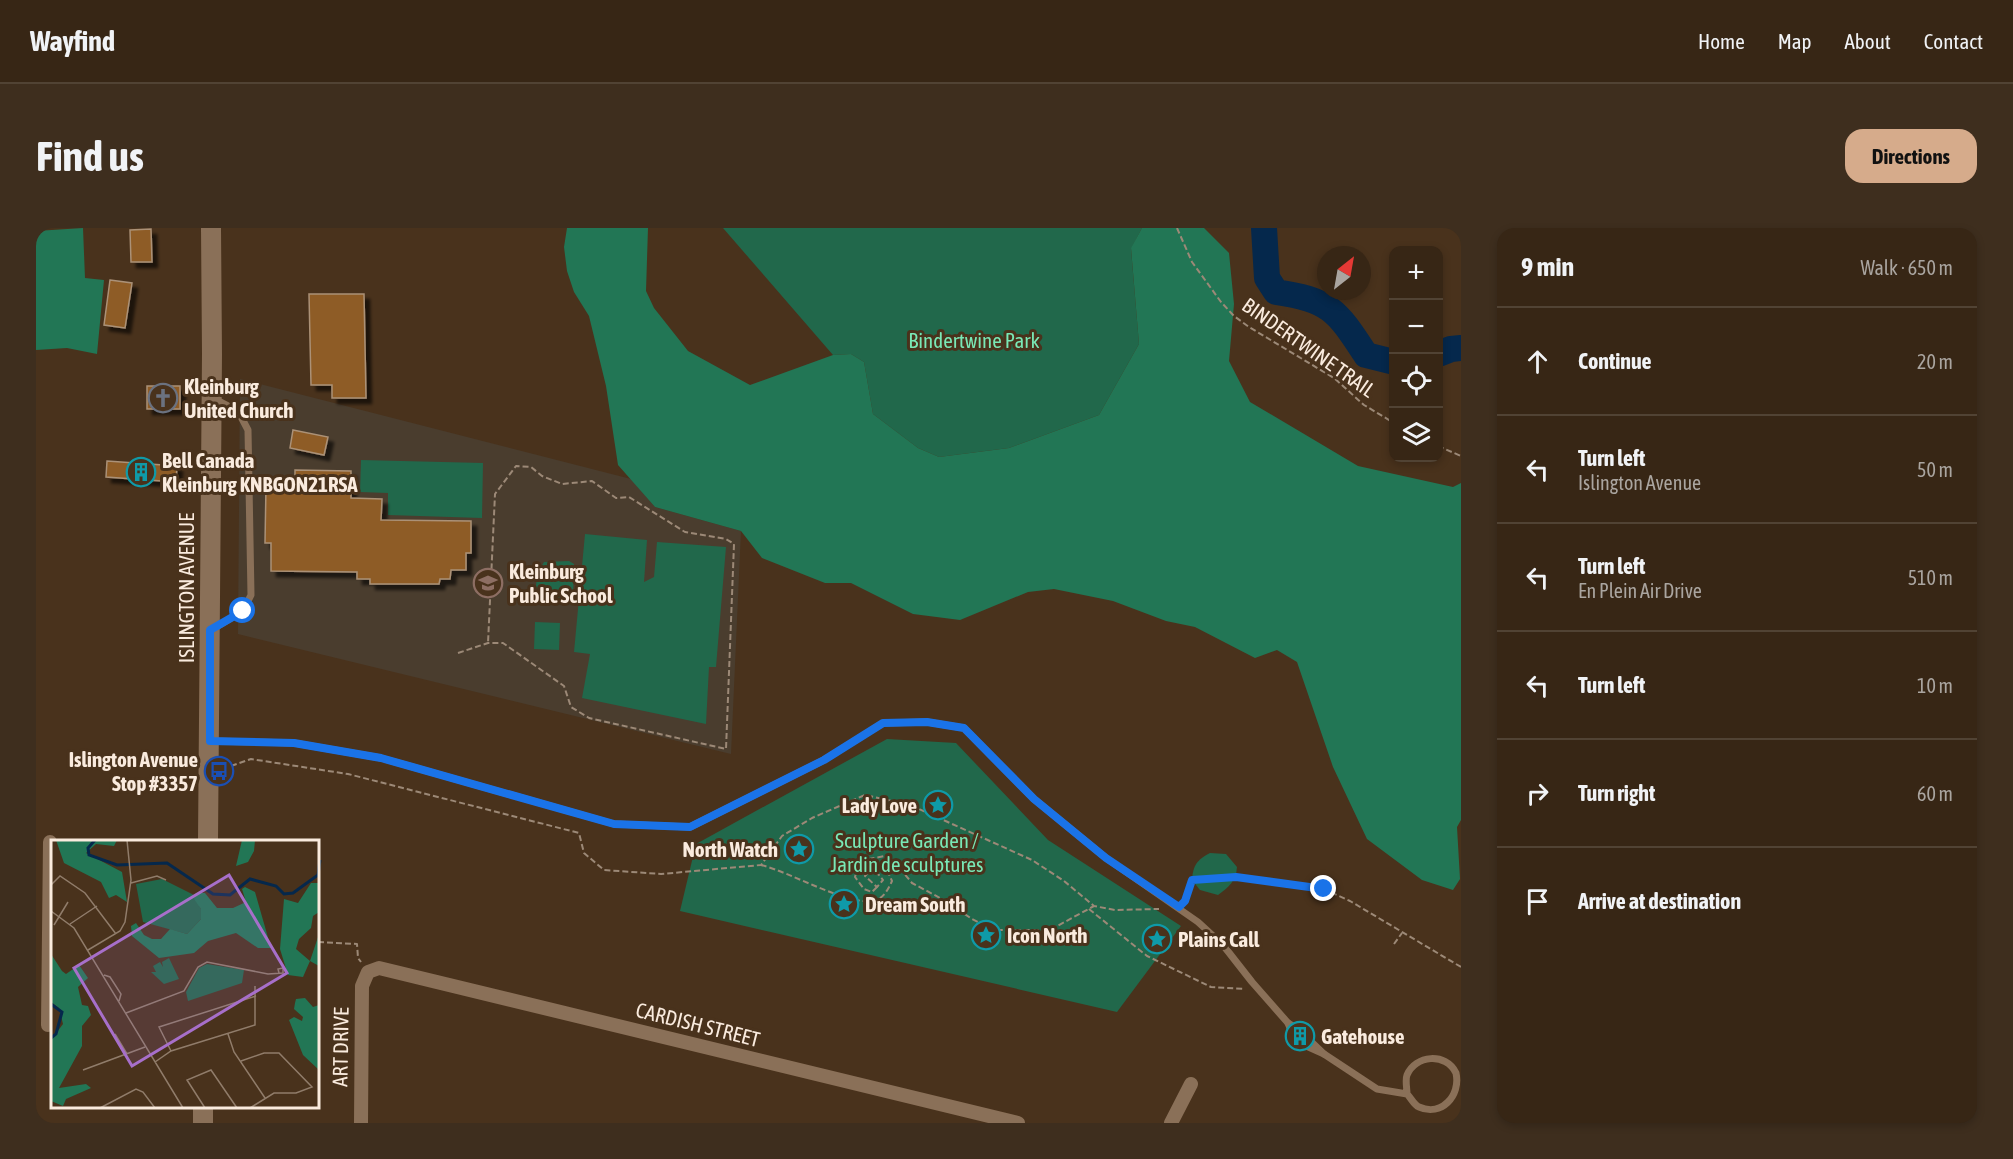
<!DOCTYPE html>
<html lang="en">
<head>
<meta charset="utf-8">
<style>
  :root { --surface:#372615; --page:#3e2e1e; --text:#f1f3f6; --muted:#aaa5a0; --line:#514334; --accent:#d6ab8b }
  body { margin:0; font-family:"Asap Condensed",sans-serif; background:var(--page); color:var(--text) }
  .controls { position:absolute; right:18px; top:18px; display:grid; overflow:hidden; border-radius:12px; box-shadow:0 3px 9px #0003 }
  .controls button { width:54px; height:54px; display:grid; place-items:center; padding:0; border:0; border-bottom:2px solid var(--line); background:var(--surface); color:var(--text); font:30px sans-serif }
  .compass { position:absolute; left:1281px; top:18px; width:54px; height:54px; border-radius:50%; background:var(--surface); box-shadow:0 3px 9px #0003; rotate:31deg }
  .stop { position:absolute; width:18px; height:18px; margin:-14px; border:4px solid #1a73e8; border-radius:50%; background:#fff }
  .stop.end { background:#1a73e8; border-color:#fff; box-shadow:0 2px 6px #0008 }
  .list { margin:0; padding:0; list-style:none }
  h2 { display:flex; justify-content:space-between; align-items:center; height:78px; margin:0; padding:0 24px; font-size:26px }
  h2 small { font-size:20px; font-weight:400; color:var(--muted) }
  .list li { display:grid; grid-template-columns:39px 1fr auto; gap:18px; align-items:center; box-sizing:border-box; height:108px; padding:0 24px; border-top:2px solid var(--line) }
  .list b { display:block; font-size:22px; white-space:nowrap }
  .list p { margin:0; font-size:20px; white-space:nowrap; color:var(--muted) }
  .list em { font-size:20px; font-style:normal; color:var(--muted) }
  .icon { flex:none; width:33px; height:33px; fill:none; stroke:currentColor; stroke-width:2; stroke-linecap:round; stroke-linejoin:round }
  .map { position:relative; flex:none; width:1425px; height:895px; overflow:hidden; border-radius:18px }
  header { display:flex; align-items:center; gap:36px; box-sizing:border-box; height:84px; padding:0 30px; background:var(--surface); border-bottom:2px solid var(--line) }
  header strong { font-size:28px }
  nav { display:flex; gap:33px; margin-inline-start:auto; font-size:21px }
  .intro { display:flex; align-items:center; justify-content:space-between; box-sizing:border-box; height:144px; padding:0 36px }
  h1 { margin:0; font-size:42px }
  .button { padding:15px 27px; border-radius:18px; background:var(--accent); color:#111; font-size:21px; font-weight:700 }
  main { display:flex; gap:36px; padding:0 36px }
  aside { flex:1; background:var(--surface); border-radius:18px; box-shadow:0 3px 9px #0003 }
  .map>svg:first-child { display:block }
  .education { fill:#4a3d2e }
  .green { fill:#21684b }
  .forest { fill:#227655 }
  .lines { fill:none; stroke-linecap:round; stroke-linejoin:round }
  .river { stroke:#05284c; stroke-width:26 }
  .building { fill:#8e5c25; stroke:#ab9177; stroke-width:1.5; filter:url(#shadow) }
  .path { stroke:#9c8977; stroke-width:2; stroke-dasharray:6 3; stroke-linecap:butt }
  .lane { stroke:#8a7058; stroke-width:7 }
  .street { stroke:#8a7058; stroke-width:14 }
  .secondary { stroke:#8a7058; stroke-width:20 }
  .route { stroke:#1a73e8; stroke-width:8 }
  .labels { text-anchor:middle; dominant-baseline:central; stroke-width:6; stroke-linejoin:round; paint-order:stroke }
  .park-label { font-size:21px; fill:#79e8b6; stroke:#49321c }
  .street-label { font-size:21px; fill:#faebde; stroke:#49321c }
  .poi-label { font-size:21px; font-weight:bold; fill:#faebde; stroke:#49321c; text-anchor:start }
  .inset-river { fill:none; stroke:#05284c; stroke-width:3 }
  .inset-road { fill:none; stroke:#907c6a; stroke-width:1.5 }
  .view { fill:#a76fca; fill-opacity:0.15; stroke:#a76fca; stroke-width:3 }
  .inset-edge { fill:none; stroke:#faebde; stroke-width:3 }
</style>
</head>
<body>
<header>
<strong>Wayfind</strong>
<nav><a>Home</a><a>Map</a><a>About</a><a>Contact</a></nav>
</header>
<div class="intro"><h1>Find us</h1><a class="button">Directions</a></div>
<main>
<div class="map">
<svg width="1425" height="895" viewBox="0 0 1425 895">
  <defs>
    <filter id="shadow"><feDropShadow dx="5.5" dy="5.5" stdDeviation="1.5" flood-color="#0009"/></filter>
  </defs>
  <rect width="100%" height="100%" fill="#49321c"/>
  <polygon class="education" points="204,151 595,251 619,279 705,303 695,526 202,406"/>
  <g class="green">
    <polygon points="687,0 1106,0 1095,21 1103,116 1063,187 973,220 903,229 882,220 837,186 828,134 815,126 797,127"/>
    <polygon points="325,232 447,235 446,290 352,287 352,265 324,264"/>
    <polygon points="549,306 611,312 608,354 618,349 621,314 690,319 680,439 673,439 670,496 546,470 554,426 538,424"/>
    <polygon points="533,333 538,336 537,371 509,368 500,358 501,346 508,334"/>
    <polygon points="499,394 524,395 523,422 498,421"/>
    <polygon points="851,511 920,515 1012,612 1145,698 1081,784 644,683 660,616"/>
    <path d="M 1174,625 L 1190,626 L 1201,639 C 1200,653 1193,659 1182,667 L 1164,662 L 1156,652 C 1157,637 1161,632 1174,625 Z"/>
  </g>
  <g class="forest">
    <polygon points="47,0 49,50 68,52 61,126 31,120 0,122 0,3"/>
    <polygon points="531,0 612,0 610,63 618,80 652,123 714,157 797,127 815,126 828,134 837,186 882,220 903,229 973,220 1063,187 1103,116 1095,20 1106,0 1168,0 1193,25 1198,76 1193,133 1214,174 1322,238 1417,259 1425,255 1425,592 1421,599 1424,651 1417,662 1386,652 1331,611 1297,539 1261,434 1241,422 1219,430 1159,399 1130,393 1077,373 1018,361 992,364 924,392 877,386 815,355 789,355 726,330 705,303 619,279 582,237 570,158 553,88 538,64 531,43 528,19"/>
  </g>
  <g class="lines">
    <g class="river">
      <path d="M 1228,0 L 1231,50 L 1240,64 C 1295,72 1301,83 1330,127 L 1358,134"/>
      <polyline points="1402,126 1415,121 1425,120"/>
    </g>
  </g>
  <g class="building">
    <polygon points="115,1 116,34 95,34 94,2"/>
    <polygon points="74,52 96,55 89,100 68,97"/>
    <polygon points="273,66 328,66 330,170 296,170 296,157 275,157"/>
    <rect x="111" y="158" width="33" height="23"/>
    <polygon points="257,202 292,209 288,227 254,220"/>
    <polygon points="71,233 141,238 140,254 70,249"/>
    <polygon points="259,242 315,243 315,270 346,271 345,292 435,293 435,325 430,325 430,342 415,342 414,351 404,351 403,356 334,356 334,351 321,351 321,344 235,343 235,315 229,315 230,259 235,259 235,250 259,250"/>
  </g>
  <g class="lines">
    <g class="path">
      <polyline points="1141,0 1156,34 1185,74 1198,88 1213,99 1298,150 1328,177 1358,195"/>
      <polyline points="1402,218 1425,228"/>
      <polyline points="422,425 452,415 467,415 528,458 535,479 553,490 690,521 698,316 690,311 649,304 593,269 580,270 556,253 526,256 506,248 495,239 480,238 459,266 452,415"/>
      <polyline points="195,538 215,531 312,546 543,605 548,625 568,642 625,646 725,637 746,608 776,590 829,567 874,577 996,632 1028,653 1058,678 1079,682 1123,681"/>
      <path d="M 725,637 C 754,644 810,677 837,673 C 847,671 852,662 856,653 L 851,642 L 845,639 L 835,642 L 829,648 L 841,659 L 847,652 L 843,647 L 835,642"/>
      <polyline points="841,659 836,664 828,661 819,649 821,641 833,631 849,628 856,631 876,655 906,671 936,691 958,702 1014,702 1058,678"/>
      <polyline points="1149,672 1156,652 1200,649 1288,661 1314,673 1425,739"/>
      <polyline points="1053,681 1111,728 1175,759 1209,761"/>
      <polyline points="282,714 321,716 322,730 325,734"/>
      <polyline points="1358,716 1366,705"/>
    </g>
    <g class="lane">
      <polyline points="177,401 207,383 215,367 212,202 202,183 177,170"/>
      <polyline points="174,513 258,515 345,530 578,596 654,599 788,532 847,495 891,494 928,500 998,571 1070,630 1162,694 1187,717 1216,754 1252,795 1263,802 1288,826"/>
      <path d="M 1252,795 L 1257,808 L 1268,817 L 1288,826 L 1341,861 L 1371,866 C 1375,870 1378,877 1383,879 C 1405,889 1425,868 1420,845 C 1410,824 1379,827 1371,847 C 1369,852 1371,860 1371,866"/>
    </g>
    <g class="street">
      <polyline points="12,797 14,614"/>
      <polyline points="325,895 326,758 332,744 343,740 982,895"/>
      <polyline points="1135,895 1155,856"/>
    </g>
    <g class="secondary">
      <polyline points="172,613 176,126 175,0"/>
      <polyline points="167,895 167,878"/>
    </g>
  </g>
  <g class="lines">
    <polyline class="route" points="207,383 174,402 174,513 258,515 345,530 578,596 654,599 788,532 847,495 891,494 928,500 998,571 1070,630 1143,679 1149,673 1156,652 1200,649 1288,661"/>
  </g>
  <defs>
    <g id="church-ring" transform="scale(1.5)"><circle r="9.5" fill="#49321c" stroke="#6b7280" stroke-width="1.5"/><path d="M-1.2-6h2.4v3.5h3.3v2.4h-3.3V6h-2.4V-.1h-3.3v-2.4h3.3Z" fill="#6b7280"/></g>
    <g id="building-ring" transform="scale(1.5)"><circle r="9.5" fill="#49321c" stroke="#0f9aa8" stroke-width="1.5"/><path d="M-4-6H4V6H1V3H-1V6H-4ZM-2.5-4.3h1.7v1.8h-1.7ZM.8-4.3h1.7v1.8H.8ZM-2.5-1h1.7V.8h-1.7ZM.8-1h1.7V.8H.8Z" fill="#0f9aa8"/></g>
    <g id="school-ring" transform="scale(1.5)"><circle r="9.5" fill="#49321c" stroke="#8d6e63" stroke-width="1.5"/><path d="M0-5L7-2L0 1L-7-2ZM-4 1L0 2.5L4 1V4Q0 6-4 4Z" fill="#8d6e63"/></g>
    <g id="bus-ring" transform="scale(1.5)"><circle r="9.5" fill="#49321c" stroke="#1a4fb4" stroke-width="1.5"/><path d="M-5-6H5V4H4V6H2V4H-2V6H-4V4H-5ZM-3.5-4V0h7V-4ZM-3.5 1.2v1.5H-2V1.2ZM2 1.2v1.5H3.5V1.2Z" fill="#1a4fb4"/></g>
    <g id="sight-ring" transform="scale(1.5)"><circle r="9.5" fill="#49321c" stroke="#0f9aa8" stroke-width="1.5"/><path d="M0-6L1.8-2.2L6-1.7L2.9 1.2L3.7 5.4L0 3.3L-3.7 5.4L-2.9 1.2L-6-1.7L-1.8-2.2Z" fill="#0f9aa8"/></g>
  </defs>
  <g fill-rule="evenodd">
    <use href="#church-ring" x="127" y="170"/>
    <use href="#building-ring" x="105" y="244"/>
    <use href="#school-ring" x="452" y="355"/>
    <use href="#bus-ring" x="183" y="543"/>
    <use href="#sight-ring" x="902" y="577"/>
    <use href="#sight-ring" x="763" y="621"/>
    <use href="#sight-ring" x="808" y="676"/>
    <use href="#sight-ring" x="950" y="707"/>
    <use href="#sight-ring" x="1121" y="711"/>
    <use href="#building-ring" x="1264" y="808"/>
  </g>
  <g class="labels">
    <g class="park-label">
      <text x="938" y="112">Bindertwine Park</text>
      <text x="871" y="612">Sculpture Garden /<tspan x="871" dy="24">Jardin de sculptures</tspan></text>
    </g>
    <g class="street-label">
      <text transform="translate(1273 119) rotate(35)">BINDERTWINE TRAIL</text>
      <text transform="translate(150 360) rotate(-90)">ISLINGTON AVENUE</text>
      <text transform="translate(662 796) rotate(14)">CARDISH STREET</text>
      <text transform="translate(304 819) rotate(-89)">ART DRIVE</text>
    </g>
    <g class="poi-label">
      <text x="148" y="158">Kleinburg<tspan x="148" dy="24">United Church</tspan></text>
      <text x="126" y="232">Bell Canada<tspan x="126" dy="24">Kleinburg KNBGON21RSA</tspan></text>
      <text x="473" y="343">Kleinburg<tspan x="473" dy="24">Public School</tspan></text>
      <text x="162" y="531" text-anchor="end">Islington Avenue<tspan x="162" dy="24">Stop #3357</tspan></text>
      <text x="881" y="577" text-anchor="end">Lady Love</text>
      <text x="742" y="621" text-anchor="end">North Watch</text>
      <text x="829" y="676">Dream South</text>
      <text x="971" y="707">Icon North</text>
      <text x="1142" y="711">Plains Call</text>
      <text x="1285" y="808">Gatehouse</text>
    </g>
  </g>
  <g transform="translate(15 612)">
    <rect width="268" height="268" fill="#49321c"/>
    <path d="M 111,39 L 143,55 L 150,69 L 150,79 L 136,94 L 92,82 L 85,44 ZM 118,118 L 128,139 L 113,144 L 100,132 L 105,132 L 102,126 L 109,122 L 112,127 L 111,122 ZM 156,124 L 193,130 L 191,143 L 137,161 L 135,152 L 148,128 Z" fill="#21684b"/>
    <path d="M 5,0 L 66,0 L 63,6 L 45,4 L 35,13 L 71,32 L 76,62 L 65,55 L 58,58 L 50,42 L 13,23 ZM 191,0 L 204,0 L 203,11 L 197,22 L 185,26 ZM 260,43 L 268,43 L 268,72 L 262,76 L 260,88 L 248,99 L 245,109 L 259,121 L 268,94 L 268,126 L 259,121 L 252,137 L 237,135 L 229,109 L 233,59 L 247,63 ZM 194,47 L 204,52 L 220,108 L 207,108 L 185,93 L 157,101 L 143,113 L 108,118 L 81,96 L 80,86 L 85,83 L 93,95 L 101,99 L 110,99 L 119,89 L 136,94 L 150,79 L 150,69 L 143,59 L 145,53 L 154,53 L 166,68 L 182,68 L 195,62 L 191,49 ZM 0,114 L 11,131 L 15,134 L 28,125 L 37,138 L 27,147 L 31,165 L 37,166 L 40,175 L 31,186 L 31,206 L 8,248 L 35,244 L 40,248 L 15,259 L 12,266 L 0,261 L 0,200 L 12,184 L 8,168 L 0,162 ZM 254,158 L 262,167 L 268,165 L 268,230 L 252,215 L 238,180 L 243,177 L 251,181 L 252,177 L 243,169 L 244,163 L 245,159 Z" fill="#227655"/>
    <path class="inset-river" d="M 44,0 L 37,8 L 38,15 L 66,25 L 116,23 L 162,54 L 179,55 L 199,39 L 225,46 L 233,54 L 242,53 L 267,35 L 269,20M 0,164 L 11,172 L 5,194 L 0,198"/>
    <path class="inset-road" d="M 80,43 L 106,36 L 115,40M 0,45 L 9,36 L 34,53 L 65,94M 0,71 L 23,88 L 132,268M 19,84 L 46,66M 3,85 L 17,62M 37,110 L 69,91 L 74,82 L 80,40 L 76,0M 53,135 L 59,137 L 70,154 L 68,161M 75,173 L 133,151 L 147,127 L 156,122 L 217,134 L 232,133 L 232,128 L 227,129 L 228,133M 64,194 L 76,214M 177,194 L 183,212 L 214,258M 120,211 L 108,187 L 205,156M 190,221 L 213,213 L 228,213 L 261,247 L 245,253 L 223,253 L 199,268M 104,222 L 120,211 L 204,185 L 204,146M 32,230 L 94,207M 49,268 L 85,249 L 92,252 L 104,268M 154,268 L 136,240 L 160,230 L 186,268"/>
    <path class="view" d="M 178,35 L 236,133 L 81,226 L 23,128 Z"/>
    <rect width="268" height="268" class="inset-edge"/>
  </g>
</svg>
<div class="controls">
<button>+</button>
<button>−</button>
<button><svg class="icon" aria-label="locate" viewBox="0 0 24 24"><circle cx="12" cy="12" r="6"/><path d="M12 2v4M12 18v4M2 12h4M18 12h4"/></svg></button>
<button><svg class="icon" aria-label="layers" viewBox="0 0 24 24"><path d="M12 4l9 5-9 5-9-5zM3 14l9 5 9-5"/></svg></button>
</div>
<svg class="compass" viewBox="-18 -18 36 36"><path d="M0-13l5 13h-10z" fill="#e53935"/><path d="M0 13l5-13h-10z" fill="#aaa5a0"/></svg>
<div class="stop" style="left:207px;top:383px"></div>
<div class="stop end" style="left:1288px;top:661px"></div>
</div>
<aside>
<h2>9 min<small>Walk · 650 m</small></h2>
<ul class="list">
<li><svg class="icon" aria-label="ahead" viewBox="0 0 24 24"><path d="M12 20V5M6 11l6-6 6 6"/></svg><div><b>Continue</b></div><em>20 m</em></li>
<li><svg class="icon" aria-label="left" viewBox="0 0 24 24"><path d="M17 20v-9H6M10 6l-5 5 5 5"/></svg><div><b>Turn left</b><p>Islington Avenue</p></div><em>50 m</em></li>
<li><svg class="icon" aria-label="left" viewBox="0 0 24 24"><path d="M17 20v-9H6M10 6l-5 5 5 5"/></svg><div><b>Turn left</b><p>En Plein Air Drive</p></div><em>510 m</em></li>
<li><svg class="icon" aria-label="left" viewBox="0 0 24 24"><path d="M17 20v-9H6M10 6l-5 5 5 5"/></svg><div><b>Turn left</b></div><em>10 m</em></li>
<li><svg class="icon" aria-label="right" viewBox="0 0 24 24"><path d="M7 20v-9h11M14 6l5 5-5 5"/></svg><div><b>Turn right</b></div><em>60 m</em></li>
<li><svg class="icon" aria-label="arrive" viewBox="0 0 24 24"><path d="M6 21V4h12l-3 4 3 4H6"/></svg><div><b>Arrive at destination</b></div></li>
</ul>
</aside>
</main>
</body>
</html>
